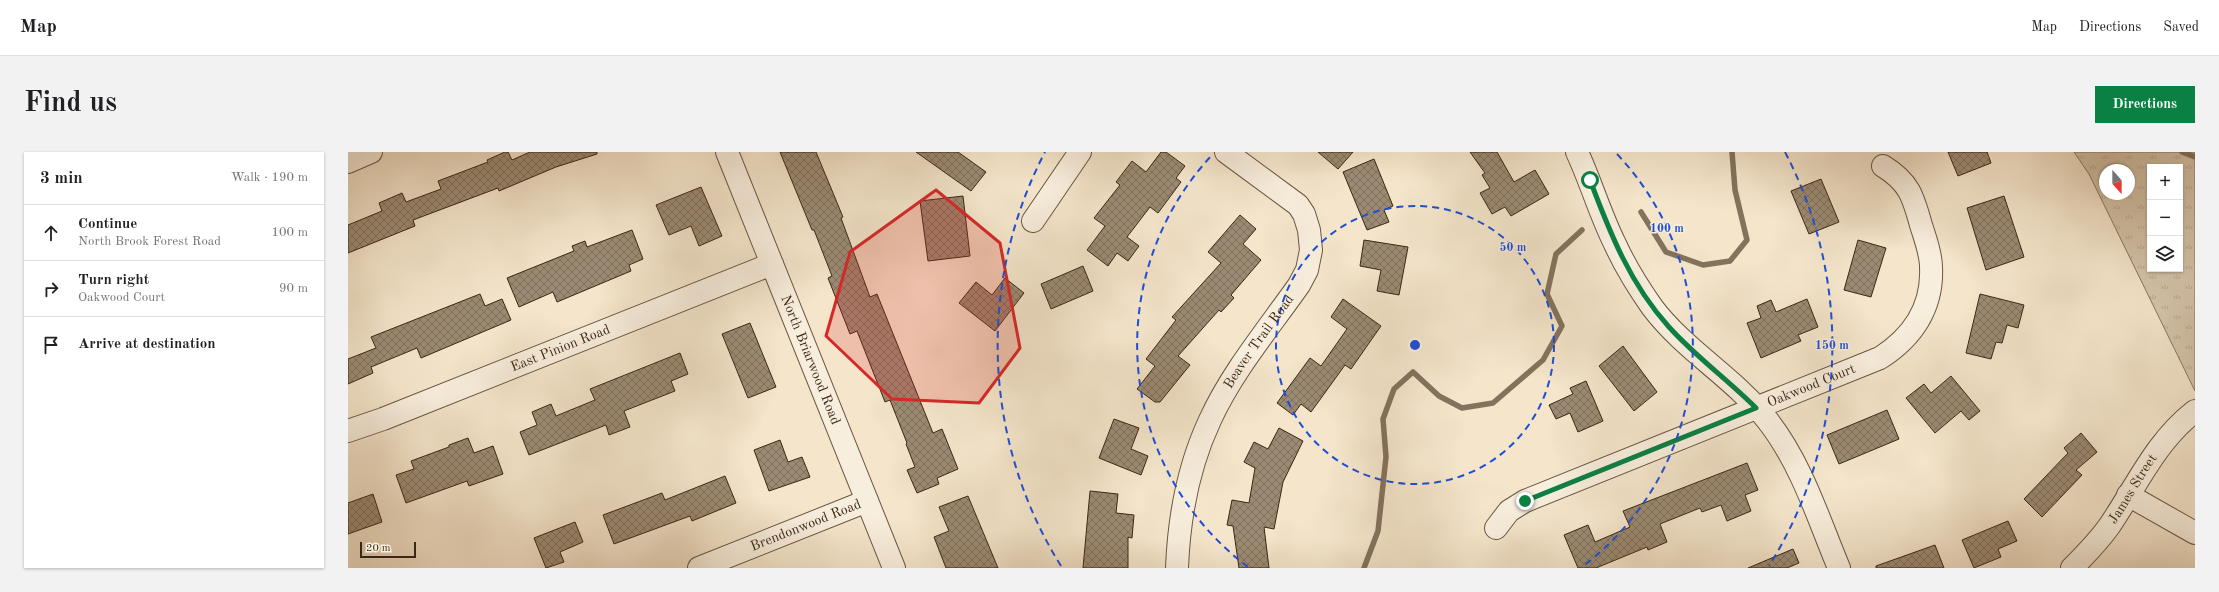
<!DOCTYPE html>
<html lang="en">
<head>
<meta charset="utf-8">
<style>
  :root { --surface:#fff; --page:#f2f2f2; --text:#202124; --muted:#757577; --line:#e0e0e0; --accent:#0b8043 }
  body { margin:0; font-family:"Old Standard TT",serif; background:var(--page); color:var(--text) }
  .controls { position:absolute; right:12px; top:12px; display:grid; overflow:hidden; border-radius:0px; box-shadow:0 1px 3px #0004 }
  .controls button { width:36px; height:36px; display:grid; place-items:center; padding:0; border:0; border-bottom:1px solid var(--line); background:var(--surface); color:var(--text); font:20px sans-serif }
  .compass { position:absolute; left:1751px; top:12px; width:36px; height:36px; border-radius:50%; background:var(--surface); box-shadow:0 1px 3px #0004; rotate:159deg }
  .scale { position:absolute; left:12px; bottom:10px; width:56px; box-sizing:border-box; padding-left:4px; border:2px solid #3b2714; border-top:0; font-size:11px; line-height:14px; white-space:nowrap; color:#3b2714; -webkit-text-stroke:3px #f8eedd; paint-order:stroke }
  .stop { position:absolute; width:12px; height:12px; margin:-9px; border:3px solid #0b8043; border-radius:50%; background:#fff }
  .stop.end { background:#0b8043; border-color:#fff; box-shadow:0 1px 4px #0008 }
  .list { margin:0; padding:0; list-style:none }
  h2 { display:flex; justify-content:space-between; align-items:center; height:52px; margin:0; padding:0 16px; font-size:17px }
  h2 small { font-size:13px; font-weight:400; color:var(--muted) }
  .list li { display:grid; grid-template-columns:26px 1fr auto; gap:12px; align-items:center; box-sizing:border-box; height:56px; padding:0 16px; border-top:1px solid var(--line) }
  .list b { display:block; font-size:15px; white-space:nowrap }
  .list p { margin:0; font-size:13px; white-space:nowrap; color:var(--muted) }
  .list em { font-size:13px; font-style:normal; color:var(--muted) }
  .icon { flex:none; width:22px; height:22px; fill:none; stroke:currentColor; stroke-width:2; stroke-linecap:round; stroke-linejoin:round }
  .map { position:relative; flex:none; width:1847px; height:416px; overflow:hidden; border-radius:0px }
  header { display:flex; align-items:center; gap:24px; box-sizing:border-box; height:56px; padding:0 20px; background:var(--surface); border-bottom:1px solid var(--line) }
  header strong { font-size:19px }
  nav { display:flex; gap:22px; margin-inline-start:auto; font-size:14px }
  .intro { display:flex; align-items:center; justify-content:space-between; box-sizing:border-box; height:96px; padding:0 24px }
  h1 { margin:0; font-size:28px }
  .button { padding:10px 18px; border-radius:0px; background:var(--accent); color:#fff; font-size:14px; font-weight:700 }
  main { display:flex; gap:24px; padding:0 24px }
  aside { flex:1; background:var(--surface); border-radius:0px; box-shadow:0 1px 3px #0004 }
  .map>svg:first-child { display:block }
  .park { fill:url(#park-tufts); stroke:#887660; fill-rule:evenodd }
  .lines { fill:none; stroke-linecap:round; stroke-linejoin:round }
  .stream { stroke:#84725d; stroke-width:5.5 }
  .building { fill:url(#building-cross-hatch); stroke:#3b2714 }
  .minor-casing { stroke:#695642; stroke-width:24 }
  .tertiary-casing { stroke:#695642; stroke-width:24 }
  .minor { stroke:#f8eedd; stroke-width:22 }
  .tertiary { stroke:#f8eedd; stroke-width:22 }
  .route { stroke:#0b8043; stroke-width:5 }
  .marked { fill:#d62828; fill-opacity:0.2; stroke:#d62828; stroke-width:3; stroke-linejoin:round }
  .ring { fill:none; stroke:#1d4ed8; stroke-width:2; stroke-dasharray:7 5 }
  .labels { text-anchor:middle; dominant-baseline:central; stroke-width:3; stroke-linejoin:round; paint-order:stroke }
  .street-label { font-size:14px; fill:#3b2714; stroke:#f8eedd }
  .centre { fill:#1d4ed8; stroke:#f8eedd; stroke-width:2 }
  .ring-label { font-size:12px; text-anchor:middle; font-weight:bold; fill:#1d4ed8; stroke:#f8eedd; stroke-width:3; stroke-linejoin:round; paint-order:stroke }
</style>
</head>
<body>
<header>
<strong>Map</strong>
<nav><a>Map</a><a>Directions</a><a>Saved</a></nav>
</header>
<div class="intro"><h1>Find us</h1><a class="button">Directions</a></div>
<main>
<aside>
<h2>3 min<small>Walk · 190 m</small></h2>
<ul class="list">
<li><svg class="icon" aria-label="ahead" viewBox="0 0 24 24"><path d="M12 20V5M6 11l6-6 6 6"/></svg><div><b>Continue</b><p>North Brook Forest Road</p></div><em>100 m</em></li>
<li><svg class="icon" aria-label="right" viewBox="0 0 24 24"><path d="M7 20v-9h11M14 6l5 5-5 5"/></svg><div><b>Turn right</b><p>Oakwood Court</p></div><em>90 m</em></li>
<li><svg class="icon" aria-label="arrive" viewBox="0 0 24 24"><path d="M6 21V4h12l-3 4 3 4H6"/></svg><div><b>Arrive at destination</b></div></li>
</ul>
</aside>
<div class="map">
<svg width="1847" height="416" viewBox="0 0 1847 416">
  <defs>
    <pattern id="park-tufts" width="24" height="20" patternUnits="userSpaceOnUse"><rect width="24" height="20" fill="#d5c5ac"/><path d="M3 7l-1-3M5 7V3M7 7l1-3M15 17l-1-3M17 17v-4M19 17l1-3" fill="none" stroke="#b8a993"/></pattern>
    <pattern id="building-cross-hatch" width="8" height="8" patternUnits="userSpaceOnUse"><rect width="8" height="8" fill="#9b8a73"/><path d="M0 0l8 8M0 8l8-8" fill="none" stroke="#80715d"/></pattern>
  </defs>
  <rect width="100%" height="100%" fill="#f4e5cb"/>
  <filter id="stains"><feTurbulence type="fractalNoise" baseFrequency=".005" numOctaves="4"/><feColorMatrix values="0 0 0 0 .2 0 0 0 0 .09 0 0 0 0 .02 0 0 0 .5 -.17"/></filter>
  <radialGradient id="worn" r=".72"><stop offset=".6" stop-color="#630" stop-opacity="0"/><stop offset="1" stop-color="#630" stop-opacity=".3"/></radialGradient>
  <path class="park" d="M 1726,0 L 1847,0 L 1847,239 L 1741,22 ZM 1802,15 L 1832,15 L 1832,117 L 1802,117 ZM 1757,18 L 1781,18 L 1781,42 L 1757,42 Z"/>
  <g class="lines">
    <g class="stream">
      <polyline points="1834,0 1847,5"/>
      <polyline points="1293,60 1318,100 1355,113 1382,109 1399,88 1387,38 1384,0"/>
      <polyline points="1016,416 1030,379 1038,305 1035,267 1046,237 1065,220 1091,244 1114,256 1145,251 1195,208 1214,174 1199,142 1208,102 1234,78"/>
    </g>
  </g>
  <g class="building">
    <polygon points="157,0 160,0 164,8 182,0 249,0 249,2 208,15 151,39 150,36 65,68 67,74 0,101 0,73 34,59 31,51 54,41 58,50 93,37 90,29 140,10 139,8"/>
    <polygon points="432,0 468,0 495,65 493,66 522,145 529,142 585,281 594,277 610,317 589,326 591,332 569,341 559,318 567,315 558,292 559,291 542,248 537,250 509,179 502,182 480,126 484,124 466,78 464,78"/>
    <polygon points="568,0 610,0 638,20 623,39"/>
    <polygon points="813,0 818,0 837,14 828,26 833,30 810,61 802,55 779,85 791,94 780,109 769,101 760,114 739,98 757,74 746,66 772,33 768,30 784,9 798,20"/>
    <polygon points="970,0 1005,0 990,17"/>
    <polygon points="1122,0 1149,0 1166,30 1187,18 1201,42 1163,64 1157,55 1144,62 1132,41 1142,36 1134,23 1137,21"/>
    <polygon points="1600,0 1639,0 1643,11 1610,24"/>
    <polygon points="1026,7 1045,54 1036,58 1041,70 1019,78 995,20"/>
    <polygon points="1473,27 1491,70 1461,82 1443,39"/>
    <polygon points="353,35 374,84 351,94 343,74 321,83 308,53"/>
    <polygon points="615,44 622,104 580,109 572,49"/>
    <polygon points="1656,44 1676,105 1638,118 1619,56"/>
    <polygon points="892,63 908,77 895,92 913,108 883,143 886,146 873,160 871,158 830,204 842,213 812,250 807,250 789,237 807,214 798,207 828,168 824,165 873,111 860,100"/>
    <polygon points="284,78 295,107 281,113 283,119 209,150 205,140 171,155 159,126 226,99 224,94 237,89 239,95"/>
    <polygon points="1016,88 1060,95 1051,143 1029,139 1033,118 1012,114"/>
    <polygon points="1510,88 1538,96 1523,145 1496,138"/>
    <polygon points="735,114 745,139 703,157 693,132"/>
    <polygon points="657,126 676,141 647,179 611,151 628,130 644,143"/>
    <polygon points="132,142 137,154 154,147 163,168 73,206 69,196 23,215 25,221 0,232 0,207 28,196 23,185"/>
    <polygon points="1632,142 1676,153 1670,176 1659,173 1654,191 1648,190 1643,207 1618,201"/>
    <polygon points="995,147 1033,174 1003,217 997,213 963,260 953,252 945,263 929,251 962,206 973,214 999,177 983,165"/>
    <polygon points="1459,147 1470,175 1450,183 1453,189 1413,206 1399,171 1413,166 1409,154 1423,148 1428,160"/>
    <polygon points="402,171 428,235 400,246 374,182"/>
    <polygon points="1275,194 1309,240 1286,259 1251,214"/>
    <polygon points="332,201 340,222 323,229 327,239 276,259 282,275 261,283 258,273 181,303 172,280 189,273 184,260 203,252 208,264 247,248 242,237"/>
    <polygon points="1603,224 1632,259 1621,268 1613,259 1587,281 1558,246 1576,232 1583,241"/>
    <polygon points="1238,229 1255,269 1230,280 1222,261 1208,267 1201,253 1225,242 1222,236"/>
    <polygon points="1539,258 1551,287 1491,312 1479,283"/>
    <polygon points="766,267 791,276 783,297 800,304 793,323 751,306"/>
    <polygon points="931,276 955,289 935,330 926,377 916,375 921,416 891,416 885,374 879,373 884,348 901,351 907,316 896,310 906,290 920,297"/>
    <polygon points="1733,281 1749,300 1728,318 1734,323 1694,365 1676,347 1720,301 1716,296"/>
    <polygon points="120,286 126,301 145,294 155,322 121,334 119,329 58,351 48,323 66,317 63,309 101,295 101,293"/>
    <polygon points="432,288 440,310 454,305 462,325 421,339 406,298"/>
    <polygon points="1399,311 1410,338 1397,343 1403,359 1379,369 1373,353 1354,360 1352,356 1312,372 1319,390 1300,398 1299,395 1248,416 1230,416 1216,383 1240,373 1247,390 1282,375 1275,359"/>
    <polygon points="377,324 388,351 344,369 342,364 266,392 255,363 314,341 317,348"/>
    <polygon points="742,339 770,342 768,361 786,363 784,386 780,385 780,416 735,416"/>
    <polygon points="25,342 34,370 0,382 0,351"/>
    <polygon points="620,344 650,416 598,416 586,385 601,379 591,355"/>
    <polygon points="1660,369 1669,389 1650,397 1653,405 1626,416 1614,388"/>
    <polygon points="227,370 235,390 212,400 216,410 198,416 186,386"/>
    <polygon points="1587,393 1596,416 1528,416 1528,414"/>
    <polygon points="1445,397 1451,411 1439,416 1400,416"/>
  </g>
  <g class="lines">
    <g class="minor-casing">
      <g id="minor">
        <path id="s1" d="M 379,0 L 546,416"/>
        <path d="M 1229,0 C 1243,30 1252,62 1267,92 C 1277,114 1290,135 1304,155 C 1337,199 1387,226 1420,269 C 1454,313 1470,366 1491,416"/>
        <polyline points="0,10 23,0"/>
        <polyline points="685,69 732,0"/>
        <path id="s2" d="M 0,279 L 35,267 L 424,112"/>
        <polyline points="1780,343 1847,381"/>
        <path id="s3" d="M 1148,376 L 1161,359 L 1177,349 L 1532,206 C 1565,185 1585,155 1583,115 C 1583,101 1577,86 1573,73 C 1565,44 1561,30 1535,14"/>
        <path id="s4" d="M 351,416 L 519,349"/>
        <path id="s5" d="M 829,416 C 831,364 840,315 862,268 C 884,220 920,177 951,133 L 959,118 L 963,98 L 961,78 L 956,62 L 950,53 L 878,0"/>
      </g>
    </g>
    <g class="tertiary-casing">
      <g id="tertiary">
        <path id="s6" d="M 1724,416 C 1738,402 1751,389 1762,373 C 1789,333 1808,289 1847,259"/>
      </g>
    </g>
    <use href="#minor" class="minor"/>
    <use href="#tertiary" class="tertiary"/>
  </g>
  <g class="lines">
    <path class="route" d="M 1177,349 L 1408,256 C 1380,228 1347,204 1321,175 C 1282,132 1262,81 1242,28"/>
  </g>
  <path class="marked" d="M 588,38 L 652,91 L 672,196 L 631,251 L 544,247 L 478,184 L 502,100 Z"/>
  <g class="ring">
    <circle cx="1067" cy="193" r="139"/>
    <path d="M900 415A278 278 0 0 1 865 2M1269 2A278 278 0 0 1 1234 415"/>
    <path d="M713 414A417 417 0 0 1 697 0M1437 0A417 417 0 0 1 1421 414"/>
  </g>
  <g class="labels">
    <g class="street-label">
      <text stroke="none"><textPath href="#s5" startOffset="245">Beaver Trail Road</textPath></text>
      <text stroke="none"><textPath href="#s2" startOffset="228">East Pinion Road</textPath></text>
      <text stroke="none"><textPath href="#s1" startOffset="224">North Briarwood Road</textPath></text>
      <text stroke="none"><textPath href="#s3" startOffset="349">Oakwood Court</textPath></text>
      <text stroke="none"><textPath href="#s6" startOffset="100">James Street</textPath></text>
      <text stroke="none"><textPath href="#s4" startOffset="115">Brendonwood Road</textPath></text>
    </g>
  </g>
  <circle cx="1067" cy="193" r="6" class="centre"/>
  <g class="ring-label">
    <text x="1319" y="80">100 m</text>
    <text x="1165" y="99">50 m</text>
    <text x="1484" y="197">150 m</text>
  </g>
  <rect width="100%" height="100%" filter="url(#stains)"/>
  <rect width="100%" height="100%" fill="url(#worn)"/>
</svg>
<div class="controls">
<button>+</button>
<button>−</button>
<button><svg class="icon" aria-label="layers" viewBox="0 0 24 24"><path d="M12 4l9 5-9 5-9-5zM3 14l9 5 9-5"/></svg></button>
</div>
<svg class="compass" viewBox="-18 -18 36 36"><path d="M0-13l5 13h-10z" fill="#e53935"/><path d="M0 13l5-13h-10z" fill="#757577"/></svg>
<div class="scale">20 m</div>
<div class="stop" style="left:1242px;top:28px"></div>
<div class="stop end" style="left:1177px;top:349px"></div>
</div>
</main>
</body>
</html>
